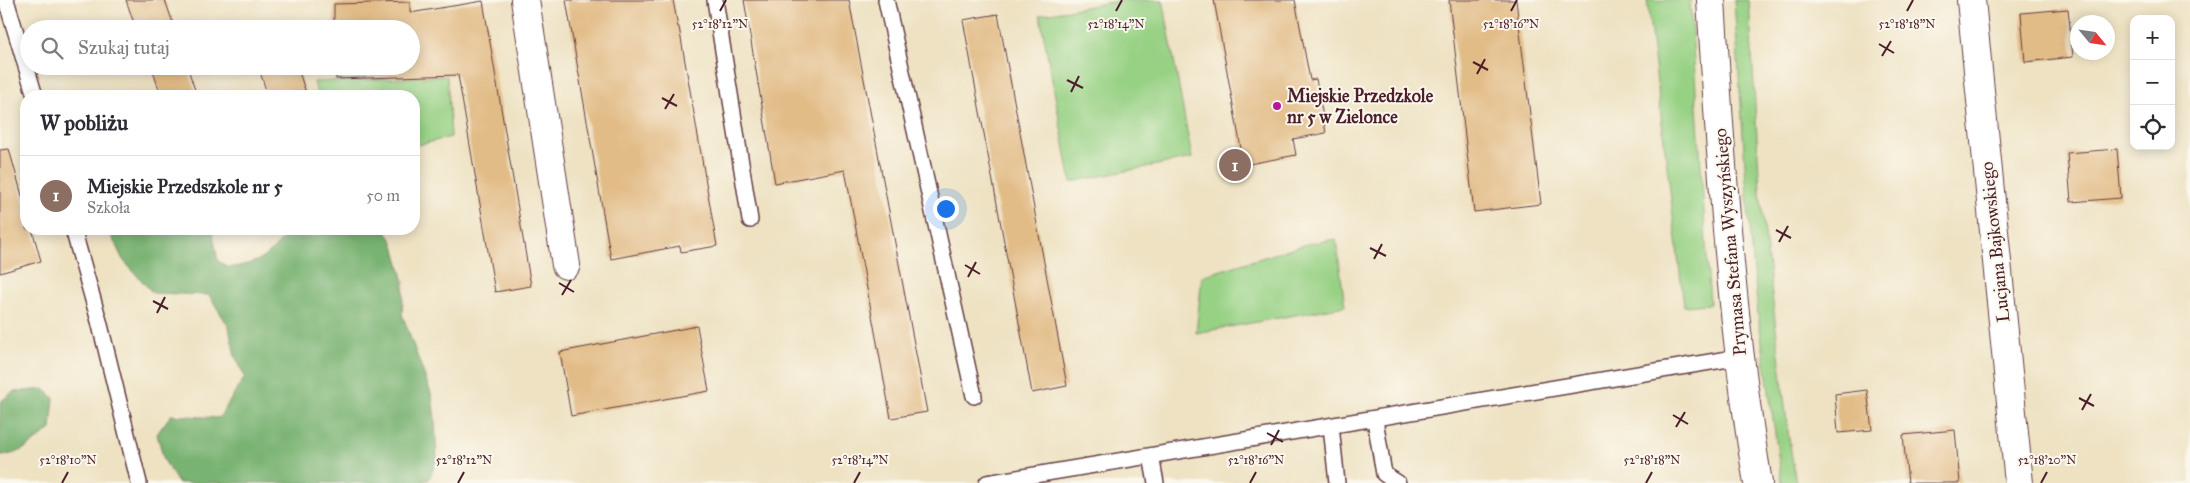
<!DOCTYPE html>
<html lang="pl">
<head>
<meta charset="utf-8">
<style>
  :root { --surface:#fff; --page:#f7f7f7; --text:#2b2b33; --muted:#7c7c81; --line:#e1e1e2; --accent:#b5179e }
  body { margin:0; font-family:"IM FELL Great Primer",serif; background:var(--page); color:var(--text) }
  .controls { position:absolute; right:15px; top:15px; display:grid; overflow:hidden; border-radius:10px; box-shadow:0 2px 12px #0003 }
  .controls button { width:45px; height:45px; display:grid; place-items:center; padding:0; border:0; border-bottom:1px solid var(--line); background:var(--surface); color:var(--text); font:25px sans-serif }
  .compass { position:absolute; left:2070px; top:15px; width:45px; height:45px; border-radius:50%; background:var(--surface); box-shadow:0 2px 12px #0003; rotate:119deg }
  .you { position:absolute; left:945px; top:208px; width:18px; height:18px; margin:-12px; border:4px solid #fff; border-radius:50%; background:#1a73e8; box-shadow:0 0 0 8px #1a73e833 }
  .badge { display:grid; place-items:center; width:32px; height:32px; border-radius:50%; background:var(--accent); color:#fff; font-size:16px; font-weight:700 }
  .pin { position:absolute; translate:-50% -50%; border:2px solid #fff; box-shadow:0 1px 5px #0006 }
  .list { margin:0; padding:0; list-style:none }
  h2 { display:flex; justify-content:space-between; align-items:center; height:65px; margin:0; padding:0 20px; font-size:21px }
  h2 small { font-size:16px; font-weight:400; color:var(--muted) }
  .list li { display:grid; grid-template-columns:32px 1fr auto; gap:15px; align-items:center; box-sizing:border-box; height:80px; padding:0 20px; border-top:1px solid var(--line) }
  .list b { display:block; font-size:19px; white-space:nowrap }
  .list p { margin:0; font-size:16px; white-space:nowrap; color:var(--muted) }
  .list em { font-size:16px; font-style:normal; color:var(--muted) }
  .icon { flex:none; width:28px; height:28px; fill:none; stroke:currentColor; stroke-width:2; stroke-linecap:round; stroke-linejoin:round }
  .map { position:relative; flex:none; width:2190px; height:483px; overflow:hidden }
  .search { position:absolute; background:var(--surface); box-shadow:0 2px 12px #0003; left:20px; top:20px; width:400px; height:55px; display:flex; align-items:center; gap:12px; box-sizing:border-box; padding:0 18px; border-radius:28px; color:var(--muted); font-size:19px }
  .panel { position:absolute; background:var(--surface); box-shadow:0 2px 12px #0003; left:20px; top:90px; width:400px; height:145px; border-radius:20px }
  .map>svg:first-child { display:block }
  .green { fill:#97d184; stroke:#707858 }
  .forest { fill:#79b372; stroke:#62694e }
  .building { fill:#e2bc87 }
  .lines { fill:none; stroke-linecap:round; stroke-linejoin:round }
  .lane-casing { stroke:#633c42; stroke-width:18 }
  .street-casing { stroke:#633c42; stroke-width:30 }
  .secondary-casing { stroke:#633c42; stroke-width:30 }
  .lane { stroke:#fff; stroke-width:15 }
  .street { stroke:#fff; stroke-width:28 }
  .secondary { stroke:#fff; stroke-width:28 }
  .ticks { fill:none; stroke:#4a1f2b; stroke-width:2 }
  .poi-dot { fill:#b5179e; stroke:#fbf7ec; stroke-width:2 }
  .labels { text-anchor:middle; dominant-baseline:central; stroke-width:4; stroke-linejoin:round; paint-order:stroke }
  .poi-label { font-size:18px; font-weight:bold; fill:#4a1f2b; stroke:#fbf7ec; text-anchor:start }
  .street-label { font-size:18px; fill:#4a1f2b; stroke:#fbf7ec }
  .ticks-label { font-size:12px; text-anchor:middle; fill:#4a1f2b; stroke:#fbf7ec; stroke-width:4; stroke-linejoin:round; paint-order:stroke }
</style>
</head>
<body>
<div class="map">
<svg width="2190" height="483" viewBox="0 0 2190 483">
  <rect width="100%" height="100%" fill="#fbf7ec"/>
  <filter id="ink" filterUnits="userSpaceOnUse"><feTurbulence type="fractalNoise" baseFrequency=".02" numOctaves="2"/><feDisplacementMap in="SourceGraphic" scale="10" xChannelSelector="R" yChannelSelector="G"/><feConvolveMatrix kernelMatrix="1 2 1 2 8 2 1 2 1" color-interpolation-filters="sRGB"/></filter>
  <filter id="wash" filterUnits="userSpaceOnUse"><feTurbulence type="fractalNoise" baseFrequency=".0096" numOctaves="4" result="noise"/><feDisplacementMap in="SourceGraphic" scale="20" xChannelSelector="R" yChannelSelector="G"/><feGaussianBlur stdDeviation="1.12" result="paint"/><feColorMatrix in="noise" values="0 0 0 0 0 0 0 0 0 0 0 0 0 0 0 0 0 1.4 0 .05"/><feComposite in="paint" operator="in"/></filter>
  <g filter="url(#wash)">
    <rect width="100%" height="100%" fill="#eee2c3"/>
    <g class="green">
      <polygon points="1123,0 1163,0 1192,158 1071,182 1040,15"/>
      <polygon points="1647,0 1690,0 1710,304 1684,306"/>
      <polygon points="1734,0 1749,0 1760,191 1788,432 1796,483 1782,483 1758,314 1747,196"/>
      <polygon points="447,76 451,137 414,146 414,96 318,96 314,82"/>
      <polygon points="1336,239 1345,306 1196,333 1202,276 1307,244"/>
    </g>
    <g class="forest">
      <path d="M 108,229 L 212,229 L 218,261 L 229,268 C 266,261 267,257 291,229 L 384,229 L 393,242 L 404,282 L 402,314 L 432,396 L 435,420 L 437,460 L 429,479 L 422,483 L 178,483 L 164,460 L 157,434 L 171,415 L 219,418 L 245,377 L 235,356 L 229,327 L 209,295 L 153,293 L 123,260 Z"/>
      <path d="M 44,389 L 54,398 L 51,429 C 35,441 21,456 0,455 L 0,402 L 13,392 Z"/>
    </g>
    <g id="blocks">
      <g class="building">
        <polygon points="126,0 165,0 175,29 136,29"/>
        <polygon points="566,0 673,0 678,27 679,27 717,246 681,252 680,246 611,259"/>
        <polygon points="744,0 849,0 927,412 891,418 845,170 775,183"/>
        <polygon points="1214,0 1295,0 1310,80 1316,79 1326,133 1293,139 1296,155 1244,165"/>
        <polygon points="1449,0 1516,0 1541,204 1474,212"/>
        <polygon points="483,1 531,286 495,292 458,75 336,79 335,66 411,66 411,29 334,29 334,4 410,2 410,13"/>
        <polygon points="2068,9 2073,57 2025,62 2021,13"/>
        <polygon points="998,14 1067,386 1032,393 963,20"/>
        <polygon points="149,66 187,66 197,96 161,96 152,68 149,69"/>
        <polygon points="258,66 297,66 307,96 268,96"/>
        <polygon points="9,149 26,210 26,229 32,229 41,261 0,273 0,150"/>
        <polygon points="2117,149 2121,198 2071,202 2067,153"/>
        <polygon points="697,326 709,391 571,416 560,352"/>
        <polygon points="1867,390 1872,430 1838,433 1835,394"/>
        <polygon points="1955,430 1960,483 1908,483 1903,435"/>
      </g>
    </g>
  </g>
  <g filter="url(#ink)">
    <use href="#blocks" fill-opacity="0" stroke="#633c42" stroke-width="1"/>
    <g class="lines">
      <g class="lane-casing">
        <g id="lane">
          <polyline points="6,0 35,96"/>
          <polyline points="715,0 750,220"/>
          <polyline points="886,0 974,396"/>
          <polyline points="73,229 99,321 139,483"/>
          <polyline points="1375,420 1384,474 1398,483"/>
          <polyline points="1331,426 1337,483"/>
          <polyline points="1151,456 1156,483"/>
          <polyline points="987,483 1740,357"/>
        </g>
      </g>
      <g class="street-casing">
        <g id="street">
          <polyline points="525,0 566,265"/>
          <polyline points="1971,0 2019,483"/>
        </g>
      </g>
      <g class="secondary-casing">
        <path id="secondary" d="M 1711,0 C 1721,161 1731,324 1758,483"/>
      </g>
      <use href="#lane" class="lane"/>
      <use href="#street" class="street"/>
      <use href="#secondary" class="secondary"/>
    </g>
  </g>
  <path class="ticks" d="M 720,11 L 726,0M 1116,11 L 1122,0M 1511,11 L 1517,0M 1907,11 L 1913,0M 1879,44 L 1894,53M 1882,56 L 1891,41M 1473,62 L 1488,70M 1477,74 L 1485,59M 1067,80 L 1083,88M 1071,92 L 1079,76M 662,98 L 677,106M 665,109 L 674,94M 1776,230 L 1791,238M 1779,242 L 1788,226M 1370,248 L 1386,256M 1374,259 L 1382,244M 965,265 L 980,274M 968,277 L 976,262M 559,283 L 574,292M 562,295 L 571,280M 153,301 L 168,309M 157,313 L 165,297M 2079,398 L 2094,406M 2082,410 L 2091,394M 1673,415 L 1688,424M 1676,427 L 1685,412M 1267,433 L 1283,442M 1271,445 L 1279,430M 62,483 L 68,472M 458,483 L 464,472M 854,483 L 860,472M 1250,483 L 1256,472M 1646,483 L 1652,472M 2041,483 L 2047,472"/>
  <circle class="poi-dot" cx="1277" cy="106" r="5"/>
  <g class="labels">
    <g class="poi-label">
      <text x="1287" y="96">Miejskie Przedzkole<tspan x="1287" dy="21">nr 5 w Zielonce</tspan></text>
    </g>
    <g class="street-label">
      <text transform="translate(1730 242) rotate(-95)">Prymasa Stefana Wyszyńskiego</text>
      <text transform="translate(1995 242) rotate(-96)">Lucjana Bajkowskiego</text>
    </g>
  </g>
  <g class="ticks-label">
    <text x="720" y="28">52°18'12"N</text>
    <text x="1116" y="28">52°18'14"N</text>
    <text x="1511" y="28">52°18'16"N</text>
    <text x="1907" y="28">52°18'18"N</text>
    <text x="68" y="464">52°18'10"N</text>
    <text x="464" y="464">52°18'12"N</text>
    <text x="860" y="464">52°18'14"N</text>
    <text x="1256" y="464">52°18'16"N</text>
    <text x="1652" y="464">52°18'18"N</text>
    <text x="2047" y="464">52°18'20"N</text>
  </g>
</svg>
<div class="controls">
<button>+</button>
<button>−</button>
<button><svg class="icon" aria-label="locate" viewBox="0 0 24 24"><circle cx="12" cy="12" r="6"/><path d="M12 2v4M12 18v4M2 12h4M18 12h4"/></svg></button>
</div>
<svg class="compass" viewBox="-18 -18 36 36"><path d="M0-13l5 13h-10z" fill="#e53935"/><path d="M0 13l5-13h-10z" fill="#7c7c81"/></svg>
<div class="you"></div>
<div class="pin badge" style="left:1235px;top:165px;background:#8d6e63">1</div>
<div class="search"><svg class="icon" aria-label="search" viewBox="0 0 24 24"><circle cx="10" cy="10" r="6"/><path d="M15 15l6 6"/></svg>Szukaj tutaj</div>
<section class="panel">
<h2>W pobliżu<small></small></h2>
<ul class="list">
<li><span class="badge" style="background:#8d6e63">1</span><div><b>Miejskie Przedszkole nr 5</b><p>Szkoła</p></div><em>50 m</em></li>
</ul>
</section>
</div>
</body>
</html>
